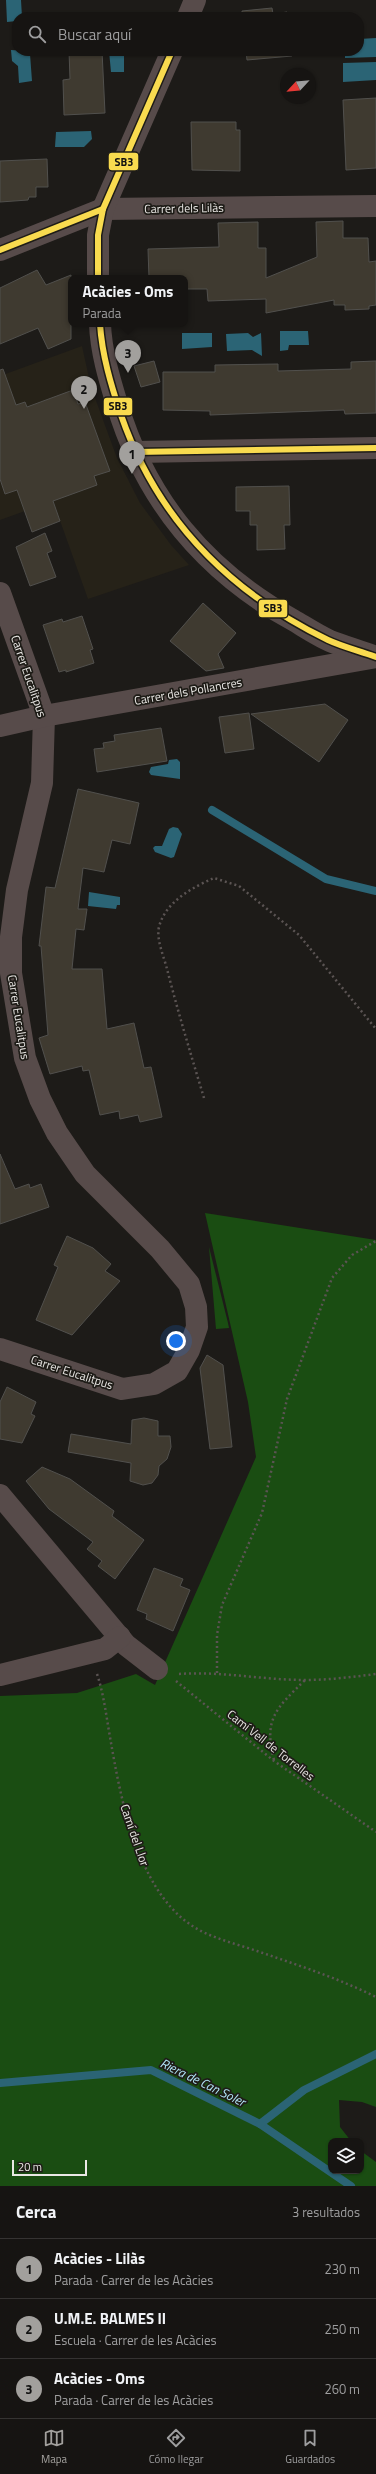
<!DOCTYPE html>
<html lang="es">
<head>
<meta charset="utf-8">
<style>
  :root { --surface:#161412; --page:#232120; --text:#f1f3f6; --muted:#9e9e9f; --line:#353332; --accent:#a2a09d }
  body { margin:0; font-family:"Titillium Web",sans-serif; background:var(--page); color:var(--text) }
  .controls { position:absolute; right:12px; bottom:12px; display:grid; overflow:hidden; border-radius:8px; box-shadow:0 1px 3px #0004 }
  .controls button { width:36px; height:36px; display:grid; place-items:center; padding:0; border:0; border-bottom:1px solid var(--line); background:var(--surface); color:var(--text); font:20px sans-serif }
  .compass { position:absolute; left:280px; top:68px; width:36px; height:36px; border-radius:50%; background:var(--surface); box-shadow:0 1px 3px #0004; rotate:244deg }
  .scale { position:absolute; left:12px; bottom:10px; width:75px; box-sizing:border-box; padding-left:4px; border:2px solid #eae8e5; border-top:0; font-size:11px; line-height:14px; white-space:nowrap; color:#eae8e5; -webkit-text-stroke:3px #1e1c17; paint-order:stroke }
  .you { position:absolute; left:176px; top:1341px; width:14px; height:14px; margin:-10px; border:3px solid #fff; border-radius:50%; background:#1a73e8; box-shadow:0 0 0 6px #1a73e833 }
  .badge { display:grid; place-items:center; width:26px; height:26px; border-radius:50%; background:var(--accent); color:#111; font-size:13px; font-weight:700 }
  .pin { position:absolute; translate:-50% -33px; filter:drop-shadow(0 1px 2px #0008) }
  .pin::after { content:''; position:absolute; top:21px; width:14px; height:12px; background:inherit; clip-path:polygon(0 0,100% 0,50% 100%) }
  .popup { position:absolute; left:68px; top:275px; width:120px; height:52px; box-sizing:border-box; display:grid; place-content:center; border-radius:8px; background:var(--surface); filter:drop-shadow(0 1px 3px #0005); font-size:13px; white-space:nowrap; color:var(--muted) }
  .popup b { font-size:15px; color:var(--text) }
  .popup::after { content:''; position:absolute; left:50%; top:100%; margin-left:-8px; border:8px solid transparent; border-top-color:var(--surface) }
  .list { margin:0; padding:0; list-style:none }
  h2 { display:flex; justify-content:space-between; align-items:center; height:52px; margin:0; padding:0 16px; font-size:17px }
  h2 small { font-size:13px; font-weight:400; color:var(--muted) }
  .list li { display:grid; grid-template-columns:26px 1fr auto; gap:12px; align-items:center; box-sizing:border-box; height:60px; padding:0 16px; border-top:1px solid var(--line) }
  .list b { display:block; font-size:15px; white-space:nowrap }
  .list p { margin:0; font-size:13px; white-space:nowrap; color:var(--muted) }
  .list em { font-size:13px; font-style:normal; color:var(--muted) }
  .icon { flex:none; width:22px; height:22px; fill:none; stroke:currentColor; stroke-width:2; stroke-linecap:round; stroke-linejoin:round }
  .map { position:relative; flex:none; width:376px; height:2186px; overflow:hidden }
  .search { position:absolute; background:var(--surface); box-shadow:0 1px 3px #0004; left:12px; right:12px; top:12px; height:44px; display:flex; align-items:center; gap:10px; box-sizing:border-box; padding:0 14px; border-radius:16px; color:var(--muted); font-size:15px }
  .sheet { height:232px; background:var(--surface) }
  nav { display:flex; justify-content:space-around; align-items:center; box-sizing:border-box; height:56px; border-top:1px solid var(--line); background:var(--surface); font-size:11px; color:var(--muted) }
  nav a { display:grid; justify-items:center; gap:2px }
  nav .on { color:var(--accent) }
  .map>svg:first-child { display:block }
  .built { fill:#262218 }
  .forest { fill:#1a4d12 }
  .water { fill:#2b6475 }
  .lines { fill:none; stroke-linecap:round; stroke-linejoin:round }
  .stream { stroke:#2b6475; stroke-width:8 }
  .building { fill:#3f3a30; stroke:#51504d }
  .path { stroke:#5b5453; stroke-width:2.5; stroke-dasharray:2 3; stroke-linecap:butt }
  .street { stroke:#574b4a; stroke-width:22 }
  .bus-1-casing { stroke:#1e1c17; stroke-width:9 }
  .bus-1 { stroke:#f9db4f; stroke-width:6 }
  .labels { text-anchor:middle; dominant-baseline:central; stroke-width:3.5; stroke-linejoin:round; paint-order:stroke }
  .street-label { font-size:12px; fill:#eae8e5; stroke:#1e1c17 }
  .water-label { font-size:13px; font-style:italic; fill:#b2e6f8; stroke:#1e1c17 }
  .line-badge { stroke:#1e1c17; stroke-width:1.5 }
  .pale-badge-label { font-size:11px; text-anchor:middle; font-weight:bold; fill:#111 }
</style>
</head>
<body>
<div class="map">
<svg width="376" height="2186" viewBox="0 0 376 2186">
  <rect width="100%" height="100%" fill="#1d1b18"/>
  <polygon class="built" points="82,346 91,387 117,458 140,503 171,545 189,565 88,599 53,501 0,520 0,376"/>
  <g class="forest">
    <polygon points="205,1213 376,1240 376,2107 362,2102 339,2100 340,2127 351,2141 331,2141 331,2171 361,2171 361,2151 376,2162 376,2186 0,2186 0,1696 77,1693 136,1674 155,1685 256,1457 248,1402"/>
    <polygon points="209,1247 228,1323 229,1328 216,1329"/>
  </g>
  <g class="water">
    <polygon points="6,0 21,0 22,17 17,17 17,21 7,22"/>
    <polygon points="376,38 376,57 345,58 345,51 359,51 359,39"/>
    <polygon points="11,50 27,51 30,54 32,81 19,83 18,66 12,61"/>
    <polygon points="109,51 128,51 124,55 124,72 111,72"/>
    <polygon points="376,62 376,80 343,82 343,63"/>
    <polygon points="91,131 92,139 84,147 55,147 56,132"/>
    <polygon points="280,331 308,331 309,345 289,345 288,350 280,351"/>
    <polygon points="182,333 212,333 212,347 182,349"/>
    <polygon points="248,333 253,337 261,333 262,356 252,350 227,351 226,334"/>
    <polygon points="177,759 180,762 180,779 151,775 149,772 151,767 168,764 169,760"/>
    <polygon points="173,827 178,828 182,834 174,857 171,858 155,852 153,848 155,846 162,846 169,829"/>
    <polygon points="89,892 120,897 120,905 117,905 116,909 88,906"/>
  </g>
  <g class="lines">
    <g class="stream">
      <polyline points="212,810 326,879 376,891"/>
      <polyline points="0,2083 151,2070 260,2124 351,2186"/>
      <polyline points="260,2124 304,2090 376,2054"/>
    </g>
  </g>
  <g class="building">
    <polygon points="272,8 273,14 287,12 288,17 242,17 242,11"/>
    <polygon points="69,51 102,51 105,113 64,115 63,80 70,79"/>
    <polygon points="246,51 292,51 292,56 247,60"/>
    <polygon points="376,98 376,168 346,170 343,100"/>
    <polygon points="191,122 236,122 236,130 240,130 240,171 192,170"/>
    <polygon points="47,159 48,187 36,187 36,197 29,197 28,200 0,202 0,161"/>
    <polygon points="343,221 343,238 368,238 369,262 376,261 376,305 369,306 369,309 345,310 345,305 334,305 334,300 266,313 266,299 208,301 207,289 185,289 185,278 149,278 148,249 219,247 218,223 258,222 258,248 266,248 266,278 317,257 316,222"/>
    <polygon points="37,270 46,285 71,275 71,339 48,349 38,328 0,344 0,288"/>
    <polygon points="154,361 160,382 141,387 134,366"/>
    <polygon points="376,361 376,413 345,414 344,410 210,415 210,411 163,410 163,372 215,372 215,365 278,364 278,371 351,369 351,362"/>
    <polygon points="3,369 16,405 25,402 27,407 73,390 78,404 85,402 110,471 94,476 97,485 53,501 60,521 32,532 17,490 5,494 0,479 0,370"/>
    <polygon points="289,486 290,525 284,525 285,549 257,550 257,525 250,525 250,511 236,511 236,487"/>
    <polygon points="45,533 52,551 47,553 56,577 30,586 16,547"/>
    <polygon points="203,603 236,633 218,654 224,668 206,671 170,641"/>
    <polygon points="82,616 93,649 90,650 94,663 66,672 66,670 59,672 43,625 62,619 63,622"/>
    <polygon points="325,704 348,720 319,762 251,714"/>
    <polygon points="249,713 254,749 225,753 219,717"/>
    <polygon points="161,728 167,761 97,772 94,749 104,748 103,743 115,741 114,735"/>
    <polygon points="78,789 139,803 130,844 112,840 104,872 83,868 78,909 87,909 84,930 76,929 72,969 102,969 107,1029 134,1023 144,1068 151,1067 162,1117 140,1122 138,1115 120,1119 119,1111 100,1115 89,1070 83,1071 82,1066 50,1074 39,1038 48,1035 41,946 39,946 46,887 55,888"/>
    <polygon points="0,1154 15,1189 29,1184 30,1188 41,1184 49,1207 0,1224"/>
    <polygon points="67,1236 93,1248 111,1264 105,1271 120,1281 72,1335 36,1320 58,1267 54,1265"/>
    <polygon points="207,1355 223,1365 232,1447 210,1449 200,1368"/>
    <polygon points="7,1387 36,1402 31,1414 35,1416 22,1443 0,1439 0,1402"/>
    <polygon points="144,1418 158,1421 158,1436 170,1436 171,1447 167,1459 159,1466 158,1475 152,1483 143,1485 130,1481 131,1463 68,1452 71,1434 131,1444 132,1420"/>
    <polygon points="42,1467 70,1479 114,1511 112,1516 144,1540 115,1579 98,1566 102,1561 87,1549 93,1542 49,1509 26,1481"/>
    <polygon points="154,1568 183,1579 180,1586 190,1590 173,1631 146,1619 147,1614 137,1610"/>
  </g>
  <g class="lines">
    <g class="path">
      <path d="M 204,1098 C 191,1055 178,1012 167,969 C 164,957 156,939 159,927 C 165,902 193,887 214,878 L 239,886 L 299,935 L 376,1029"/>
      <polyline points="217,1673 217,1635 222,1605 262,1513 287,1399 332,1278 352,1255 376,1241"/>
      <path d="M 97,1674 C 104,1695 106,1715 110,1737 C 121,1801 139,1901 203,1932 C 220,1940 239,1945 257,1951 C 297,1965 338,1978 376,1997"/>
      <path d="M 179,1674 C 221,1671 263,1680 305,1680 C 329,1680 352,1677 376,1674"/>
      <polyline points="176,1681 274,1761 376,1832"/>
      <path d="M 274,1760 C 263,1718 277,1708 305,1680"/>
    </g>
    <g class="street">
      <polyline points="188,17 195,0"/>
      <polyline points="0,250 103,209 376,206"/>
      <polyline points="98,278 98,235 103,209 172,51"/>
      <path d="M 100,324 C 101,351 109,378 117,404 C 146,501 205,571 293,620 C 305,627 317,635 330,641 C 345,647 361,651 376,657"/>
      <polyline points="135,452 376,448"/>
      <polyline points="0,593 44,716 42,783 17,890 11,937 11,973 25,1058 40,1099 57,1133 85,1174 160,1249 189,1284 196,1307 197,1327 189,1350 177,1371 154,1384 122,1389 0,1349"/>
      <polyline points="0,726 44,716 376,657"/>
      <polyline points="0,1495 126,1645 157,1669"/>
      <polyline points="0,1675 105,1649 120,1637"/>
    </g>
    <g class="bus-1-casing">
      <g id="bus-1">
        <polyline points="0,250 103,209"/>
        <polyline points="98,278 98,235 103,209 172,51"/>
        <path d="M 100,324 C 102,355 111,385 121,415 C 157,519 229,592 328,640 C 343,647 360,651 376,657"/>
        <polyline points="135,452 376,448"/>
      </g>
    </g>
    <use href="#bus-1" class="bus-1"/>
  </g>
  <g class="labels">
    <g class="street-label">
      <text transform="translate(184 208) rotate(-1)">Carrer dels Lilàs</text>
      <text transform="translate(29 676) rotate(71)">Carrer Eucalitpus</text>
      <text transform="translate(188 691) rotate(-10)">Carrer dels Pollancres</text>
      <text transform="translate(19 1017) rotate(81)">Carrer Eucalitpus</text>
      <text transform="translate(72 1372) rotate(18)">Carrer Eucalitpus</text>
      <text transform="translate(271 1745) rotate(38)">Camí Vell de Torrelles</text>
      <text transform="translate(135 1835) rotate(71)">Camí del Llor</text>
    </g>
    <g class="water-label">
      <text transform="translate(203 2082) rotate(26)">Riera de Can Soler</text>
    </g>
  </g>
  <g class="line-badge">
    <rect x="108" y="152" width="31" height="19" rx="4" fill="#f9db4f"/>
    <rect x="103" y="397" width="30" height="19" rx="4" fill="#f9db4f"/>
    <rect x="258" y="599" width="30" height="19" rx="4" fill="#f9db4f"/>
  </g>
  <g class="pale-badge-label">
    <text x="124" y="166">SB3</text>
    <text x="118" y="410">SB3</text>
    <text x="273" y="612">SB3</text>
  </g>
</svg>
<div class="controls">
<button><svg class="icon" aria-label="layers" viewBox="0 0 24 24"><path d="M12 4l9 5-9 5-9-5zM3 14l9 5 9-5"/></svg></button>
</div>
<svg class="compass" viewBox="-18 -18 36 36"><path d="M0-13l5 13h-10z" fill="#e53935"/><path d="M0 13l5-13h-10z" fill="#9e9e9f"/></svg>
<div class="scale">20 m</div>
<div class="you"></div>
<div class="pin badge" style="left:132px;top:474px">1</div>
<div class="pin badge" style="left:84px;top:409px">2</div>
<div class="pin badge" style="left:128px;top:373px">3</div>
<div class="popup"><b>Acàcies - Oms</b>Parada</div>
<div class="search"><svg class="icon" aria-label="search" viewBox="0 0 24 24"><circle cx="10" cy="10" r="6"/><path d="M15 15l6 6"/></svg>Buscar aquí</div>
</div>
<section class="sheet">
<h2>Cerca<small>3 resultados</small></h2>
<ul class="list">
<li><span class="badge">1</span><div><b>Acàcies - Lilàs</b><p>Parada · Carrer de les Acàcies</p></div><em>230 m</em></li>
<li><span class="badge">2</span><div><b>U.M.E. BALMES II</b><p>Escuela · Carrer de les Acàcies</p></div><em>250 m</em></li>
<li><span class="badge">3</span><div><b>Acàcies - Oms</b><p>Parada · Carrer de les Acàcies</p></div><em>260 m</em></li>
</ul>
</section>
<nav>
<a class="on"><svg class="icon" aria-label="map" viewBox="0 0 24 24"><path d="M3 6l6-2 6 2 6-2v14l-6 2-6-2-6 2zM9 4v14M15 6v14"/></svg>Mapa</a>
<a><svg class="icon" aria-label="directions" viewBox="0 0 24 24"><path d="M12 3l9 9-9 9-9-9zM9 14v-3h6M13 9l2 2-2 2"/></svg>Cómo llegar</a>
<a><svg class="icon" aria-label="saved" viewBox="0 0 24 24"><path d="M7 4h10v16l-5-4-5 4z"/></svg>Guardados</a>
</nav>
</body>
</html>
